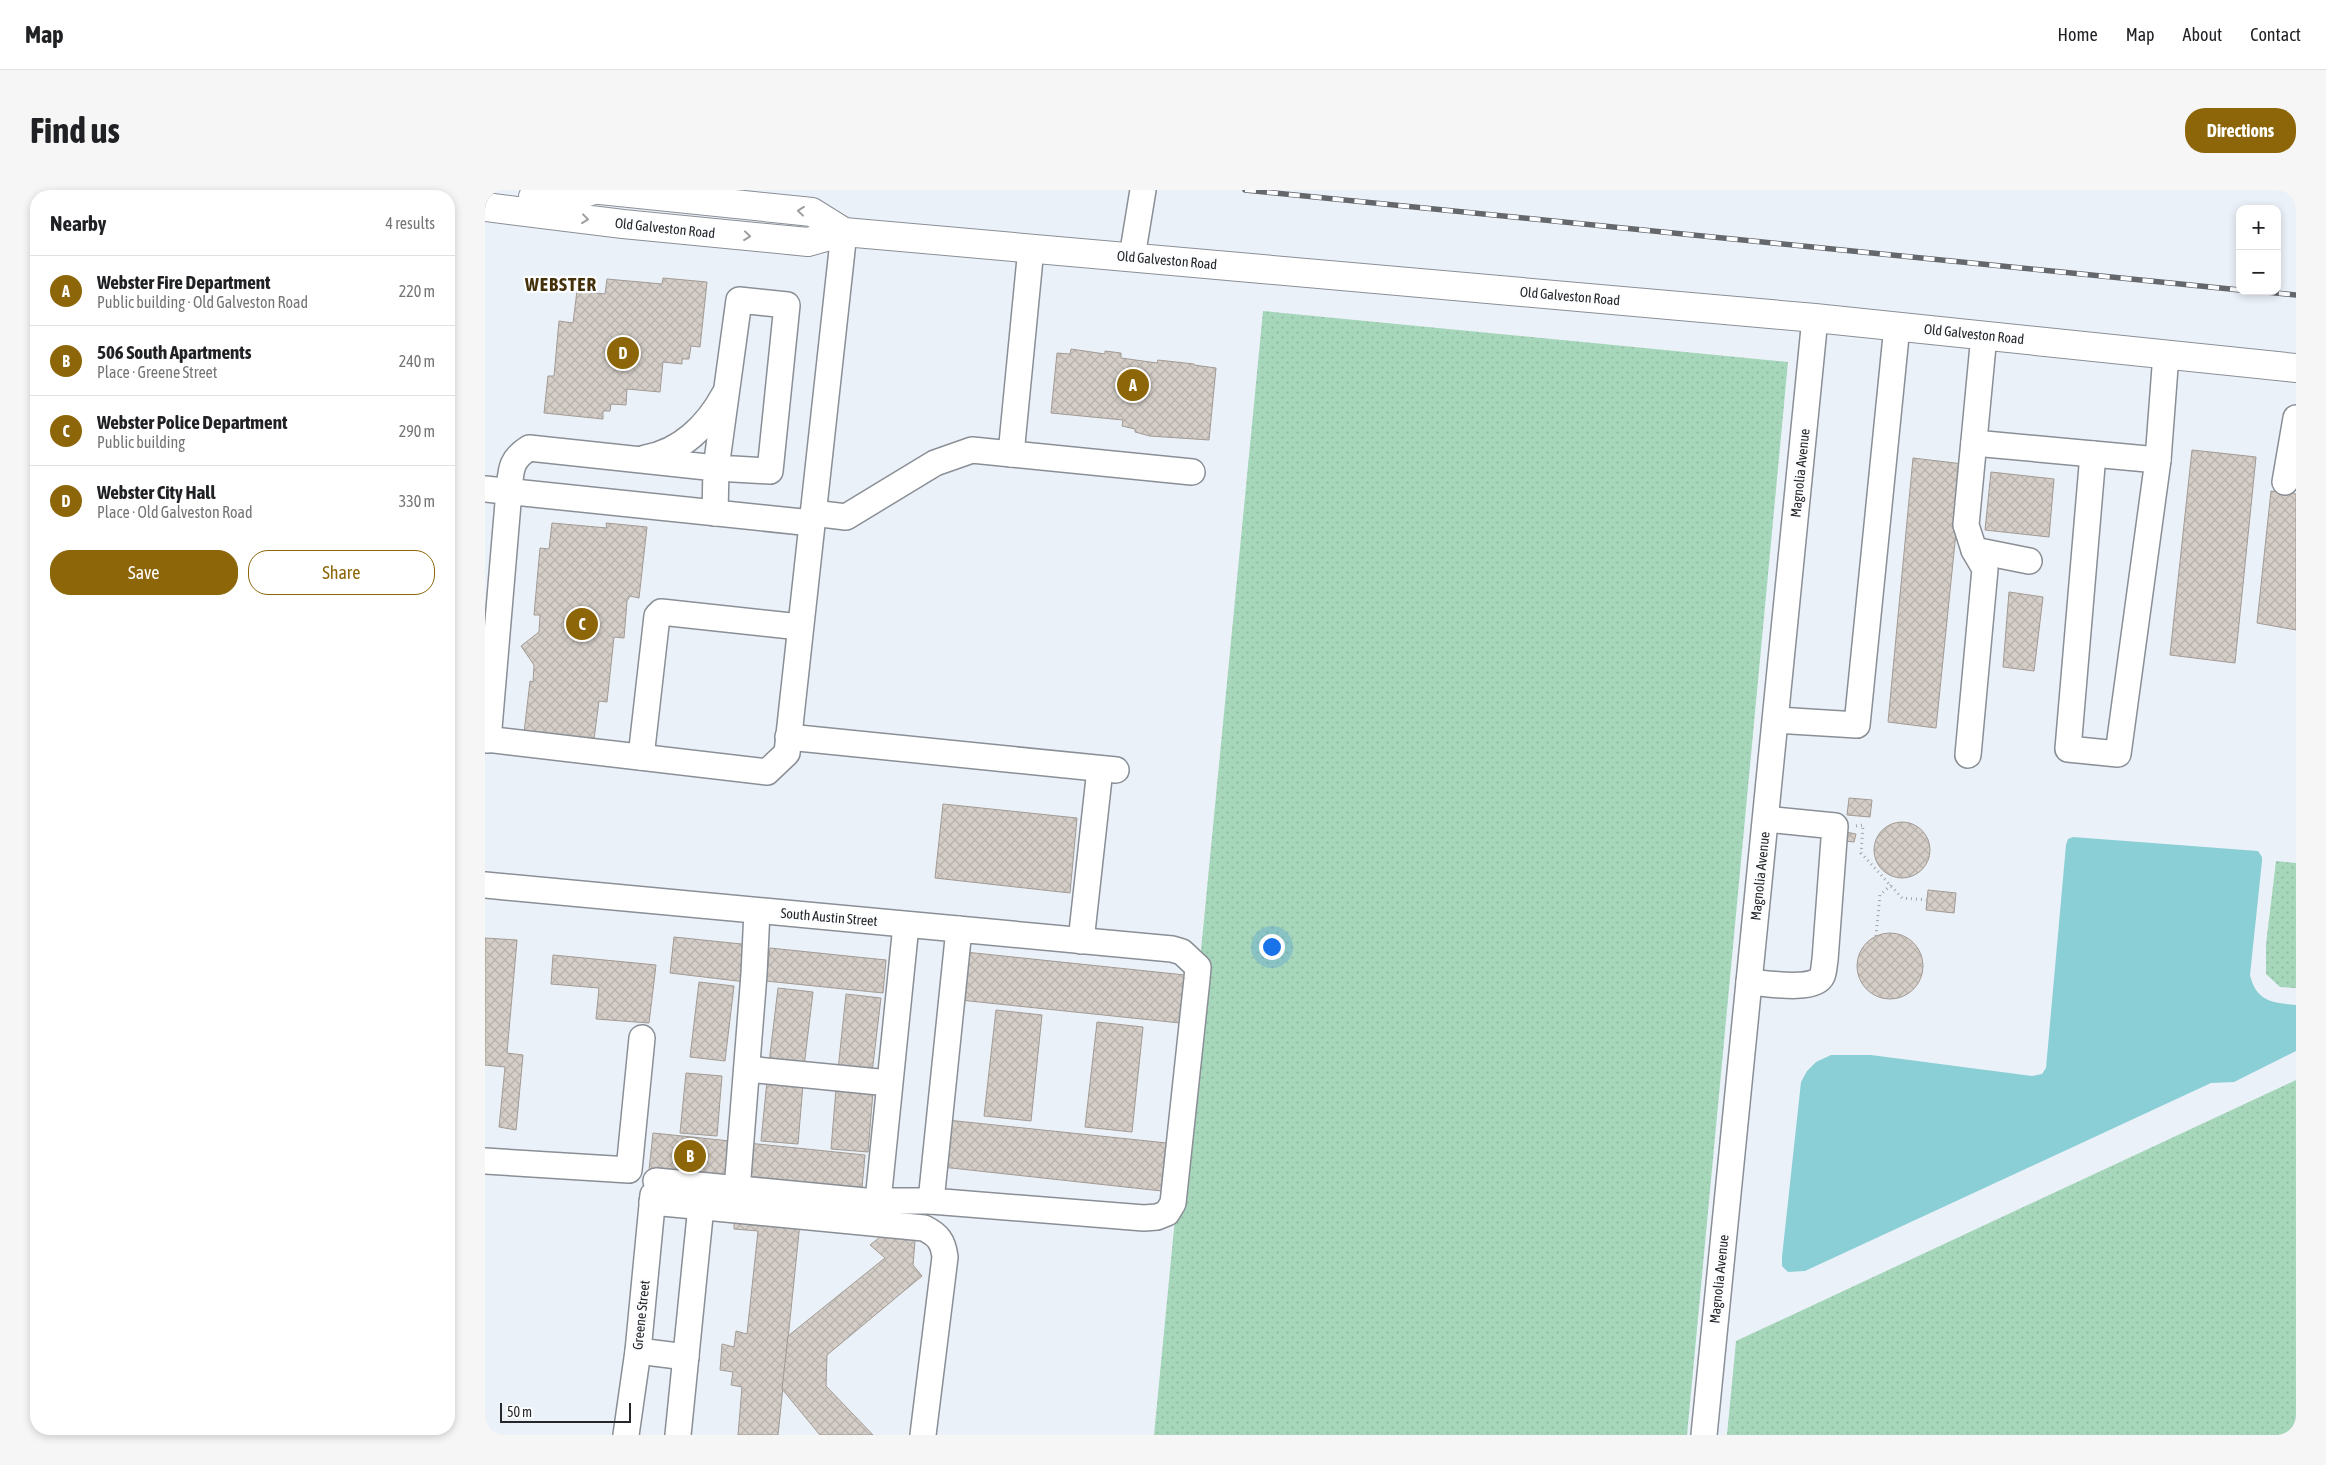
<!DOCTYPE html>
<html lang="en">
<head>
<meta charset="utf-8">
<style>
  :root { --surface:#fff; --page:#f6f6f6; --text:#202124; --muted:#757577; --line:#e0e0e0; --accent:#8c6608 }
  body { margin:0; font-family:"Asap Condensed",sans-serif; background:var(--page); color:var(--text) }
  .controls { position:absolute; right:15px; top:15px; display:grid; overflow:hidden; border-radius:10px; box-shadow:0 2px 8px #0003 }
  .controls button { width:45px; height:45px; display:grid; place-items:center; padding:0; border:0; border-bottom:1px solid var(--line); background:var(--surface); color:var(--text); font:25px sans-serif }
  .scale { position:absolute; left:15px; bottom:12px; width:131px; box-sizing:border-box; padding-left:5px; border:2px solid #25272a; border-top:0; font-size:14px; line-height:18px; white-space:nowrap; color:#25272a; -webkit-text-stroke:4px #fcfdff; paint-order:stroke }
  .you { position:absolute; left:786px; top:756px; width:18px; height:18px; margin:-12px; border:4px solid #fff; border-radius:50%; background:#1a73e8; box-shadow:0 0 0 8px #1a73e833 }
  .badge { display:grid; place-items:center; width:32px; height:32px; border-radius:50%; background:var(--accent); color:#fff; font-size:16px; font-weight:700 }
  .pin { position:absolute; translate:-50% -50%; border:2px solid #fff; box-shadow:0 1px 5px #0006 }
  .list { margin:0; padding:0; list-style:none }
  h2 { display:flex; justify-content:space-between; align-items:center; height:65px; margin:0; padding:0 20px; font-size:21px }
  h2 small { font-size:16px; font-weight:400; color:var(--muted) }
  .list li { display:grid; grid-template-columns:32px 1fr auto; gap:15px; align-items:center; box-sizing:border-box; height:70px; padding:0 20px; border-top:1px solid var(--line) }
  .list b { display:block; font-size:19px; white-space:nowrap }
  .list p { margin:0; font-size:16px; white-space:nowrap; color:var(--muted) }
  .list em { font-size:16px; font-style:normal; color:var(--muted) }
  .actions { display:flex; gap:10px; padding:15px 20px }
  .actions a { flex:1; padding:11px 0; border:1px solid var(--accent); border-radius:20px; text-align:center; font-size:18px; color:var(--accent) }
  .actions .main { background:var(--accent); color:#fff }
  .map { position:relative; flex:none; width:1811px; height:1245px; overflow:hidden; border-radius:20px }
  header { display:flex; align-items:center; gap:30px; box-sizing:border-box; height:70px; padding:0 25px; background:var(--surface); border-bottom:1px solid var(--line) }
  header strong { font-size:24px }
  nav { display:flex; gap:28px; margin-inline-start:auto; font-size:18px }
  .intro { display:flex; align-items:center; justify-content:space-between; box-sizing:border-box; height:120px; padding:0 30px }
  h1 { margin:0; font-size:35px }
  .button { padding:12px 22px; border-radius:20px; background:var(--accent); color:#fff; font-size:18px; font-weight:700 }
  main { display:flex; gap:30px; padding:0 30px }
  aside { flex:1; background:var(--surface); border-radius:20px; box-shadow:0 2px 8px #0003 }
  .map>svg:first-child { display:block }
  .grass { fill:url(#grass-dots) }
  .water { fill:#8bcfd6 }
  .building { fill:url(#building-cross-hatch); stroke:#a29b95 }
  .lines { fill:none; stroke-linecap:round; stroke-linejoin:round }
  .minor-casing { stroke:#8a8f96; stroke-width:28 }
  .major-casing { stroke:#8a8f96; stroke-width:30 }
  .path { stroke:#9fa4a9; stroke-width:3; stroke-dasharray:1 4; stroke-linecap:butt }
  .minor { stroke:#fff; stroke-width:25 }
  .major { stroke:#fff; stroke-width:28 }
  .rail-casing { stroke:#64676b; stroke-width:5.5 }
  .rail { stroke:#fcfdff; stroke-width:4; stroke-dasharray:11; stroke-linecap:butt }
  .oneway { stroke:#9d9e9f }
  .labels { text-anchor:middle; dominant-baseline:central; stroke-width:4.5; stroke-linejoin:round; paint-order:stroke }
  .street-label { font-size:14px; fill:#25272a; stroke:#fcfdff }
  .district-label { font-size:19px; font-weight:bold; letter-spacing:1px; fill:#44310a; stroke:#fcfdff }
</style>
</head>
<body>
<header>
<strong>Map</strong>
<nav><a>Home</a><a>Map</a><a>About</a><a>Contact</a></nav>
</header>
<div class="intro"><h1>Find us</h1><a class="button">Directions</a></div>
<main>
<aside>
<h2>Nearby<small>4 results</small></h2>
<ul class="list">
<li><span class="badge">A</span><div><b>Webster Fire Department</b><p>Public building · Old Galveston Road</p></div><em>220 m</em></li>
<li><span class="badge">B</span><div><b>506 South Apartments</b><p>Place · Greene Street</p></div><em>240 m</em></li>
<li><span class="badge">C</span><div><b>Webster Police Department</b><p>Public building</p></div><em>290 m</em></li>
<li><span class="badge">D</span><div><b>Webster City Hall</b><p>Place · Old Galveston Road</p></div><em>330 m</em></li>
</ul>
<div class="actions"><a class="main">Save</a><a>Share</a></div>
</aside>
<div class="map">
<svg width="1811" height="1245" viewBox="0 0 1811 1245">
  <defs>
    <pattern id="grass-dots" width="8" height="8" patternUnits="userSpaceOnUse" patternTransform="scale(1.25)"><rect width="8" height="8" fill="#a6d7bb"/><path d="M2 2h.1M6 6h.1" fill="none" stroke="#8fb9a1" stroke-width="1.8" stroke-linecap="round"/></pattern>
    <pattern id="building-cross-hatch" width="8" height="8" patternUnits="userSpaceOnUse" patternTransform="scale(1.25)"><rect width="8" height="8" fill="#d5cec8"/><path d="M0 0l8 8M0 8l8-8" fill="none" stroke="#b7b1ac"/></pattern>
  </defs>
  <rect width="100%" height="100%" fill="#ebf1f8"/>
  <g class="grass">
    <polygon points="778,121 1303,172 1202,1245 669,1245"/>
    <polygon points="1791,671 1811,673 1811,798 1795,797 1781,784 1781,754"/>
    <polygon points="1811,890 1811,1245 1242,1245 1251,1151"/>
  </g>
  <path class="water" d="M 1588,647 L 1773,661 L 1777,667 L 1777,671 L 1765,785 C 1771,811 1787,813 1811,815 L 1811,861 L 1749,892 L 1726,893 L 1320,1081 L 1303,1082 L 1297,1076 L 1297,1067 L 1316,892 L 1322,881 L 1331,872 L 1346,865 L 1386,865 L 1547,886 L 1557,884 L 1561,878 L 1581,655 L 1583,649 Z"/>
  <g class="building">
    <polygon points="178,88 222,92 215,157 206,156 204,169 197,169 197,174 178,172 175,202 142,199 141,215 126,214 125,221 118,221 118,229 59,223 63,186 69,186 74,131 88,133 92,101 120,104 122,89 177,94"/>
    <polygon points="586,159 620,164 620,161 636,163 636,168 672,173 673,170 709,174 709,175 731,178 724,250 665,246 650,242 650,239 637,236 638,230 566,223 572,163 585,164"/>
    <polygon points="1707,260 1771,267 1750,473 1685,465"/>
    <polygon points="1428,268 1478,274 1451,538 1403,532"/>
    <polygon points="1506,282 1569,289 1564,347 1500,340"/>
    <polygon points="1786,301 1811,304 1811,440 1772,433"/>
    <polygon points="67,333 122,338 121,333 162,337 154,408 145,406 142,411 139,448 129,447 122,512 114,511 109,549 39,543 45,491 48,492 49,475 36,456 54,442 55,425 49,425 55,358 64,359"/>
    <polygon points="1524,402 1558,407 1549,481 1518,477"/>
    <polygon points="1364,608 1387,610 1385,627 1362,625"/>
    <polygon points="458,614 592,628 585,703 450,688"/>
    <circle cx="1417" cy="660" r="28"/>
    <polygon points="1361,642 1371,644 1369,652 1360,651"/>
    <polygon points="1443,700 1471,703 1469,723 1441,720"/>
    <circle cx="1405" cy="776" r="33"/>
    <polygon points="189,747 266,755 261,792 185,783"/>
    <polygon points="0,748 32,750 22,863 38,865 31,940 14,937 20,877 0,875"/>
    <polygon points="285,758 401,770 398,803 281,791"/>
    <polygon points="480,762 700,785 695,833 475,810"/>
    <polygon points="68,765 171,775 164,833 111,829 114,798 66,794"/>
    <polygon points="214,792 249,796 240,871 205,867"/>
    <polygon points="293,798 328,802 319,877 284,873"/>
    <polygon points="361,804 396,808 387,883 353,880"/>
    <polygon points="511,820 557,825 546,931 499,926"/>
    <polygon points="612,832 658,837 647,942 600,937"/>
    <polygon points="201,883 237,886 232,946 195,943"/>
    <polygon points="282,891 318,894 313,954 276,951"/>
    <polygon points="351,899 388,902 383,962 346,959"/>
    <polygon points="462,930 682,953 677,1001 457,977"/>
    <polygon points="168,943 245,951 241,988 164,980"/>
    <polygon points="263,953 380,965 377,998 260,986"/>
    <polygon points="249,1029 315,1033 293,1245 253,1245 257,1197 246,1195 248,1182 235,1180 237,1154 249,1157 251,1141 262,1144 273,1041 249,1039"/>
    <polygon points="400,1043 424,1045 430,1051 428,1075 437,1086 342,1165 341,1196 388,1245 335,1245 297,1199 303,1146 400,1068 385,1055"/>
  </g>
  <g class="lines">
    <g class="minor-casing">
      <g id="minor">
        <polyline points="647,67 658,0"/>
        <polygon points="254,110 302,115 285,281 231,278"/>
        <polyline points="1489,253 1673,270"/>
        <polyline points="526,264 546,58"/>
        <polyline points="1608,264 1583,559 1633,564 1673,270 1681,164"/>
        <path d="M 160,268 C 196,262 223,235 239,205"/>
        <polyline points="1800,292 1811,228"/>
        <polyline points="0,299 327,333"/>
        <polyline points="328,323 361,327 450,273 487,260 707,282"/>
        <polyline points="1489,360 1544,371"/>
        <polyline points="1291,530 1372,535 1412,136"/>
        <polyline points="303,547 631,580"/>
        <polyline points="0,549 282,582 302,563 359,42"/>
        <path d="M 3,550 L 24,301 C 26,280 25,270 44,258 L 231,278 L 230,323"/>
        <polyline points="1483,565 1500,379 1489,360 1481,335 1499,145"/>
        <polyline points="156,567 172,426 176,422 315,437"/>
        <polyline points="0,695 687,759 697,762 713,777 712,789 688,1013 682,1023 672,1027 659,1028 446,1011 474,739"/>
        <polyline points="596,751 615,579"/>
        <path d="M 1264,792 C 1280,793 1330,802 1337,786 C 1339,782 1339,775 1340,770 L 1350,636 L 1281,629"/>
        <polyline points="262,879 404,893"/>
        <polyline points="0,971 144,980 157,848"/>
        <polyline points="171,991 380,1011 446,1011"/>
        <polyline points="252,1000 269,784 272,721"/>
        <polyline points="393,1011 421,735"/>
        <path d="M 167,1012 L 439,1038 C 453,1045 458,1051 460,1067 L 438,1245"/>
        <polyline points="153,1161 201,1167"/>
        <polyline points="141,1245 153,1161 168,1005"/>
        <polyline points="193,1245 216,1016"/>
        <polyline points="1219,1245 1330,128"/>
      </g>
    </g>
    <g class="major-casing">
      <g id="major">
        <polyline points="115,0 327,22 359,42"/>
        <polyline points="48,7 76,10 109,0"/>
        <polyline points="0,17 138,34 323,52 359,42 1330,128 1811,178"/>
      </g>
    </g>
    <g class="path">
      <polyline points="1371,636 1378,635 1376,663 1417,708 1442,710"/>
      <polyline points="1391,746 1395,705 1406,695"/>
    </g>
    <use href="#minor" class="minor"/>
    <use href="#major" class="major"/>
    <g class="rail-casing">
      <g id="rail">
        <polyline points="760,0 1755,100"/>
        <polyline points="1772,101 1811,105"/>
      </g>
    </g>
    <use href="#rail" class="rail"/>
  </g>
  <defs><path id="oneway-chevron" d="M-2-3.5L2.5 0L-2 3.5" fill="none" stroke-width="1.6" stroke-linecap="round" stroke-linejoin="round" transform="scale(1.25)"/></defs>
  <g class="oneway">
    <use href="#oneway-chevron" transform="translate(316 21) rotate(-174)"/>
    <use href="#oneway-chevron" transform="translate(100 29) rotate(7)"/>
    <use href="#oneway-chevron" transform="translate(262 46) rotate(6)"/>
  </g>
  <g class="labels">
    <g class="street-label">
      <text transform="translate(180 38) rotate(6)">Old Galveston Road</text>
      <text transform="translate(682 70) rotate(5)">Old Galveston Road</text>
      <text transform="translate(1085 106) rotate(5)">Old Galveston Road</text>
      <text transform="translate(1489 144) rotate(6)">Old Galveston Road</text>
      <text transform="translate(1315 283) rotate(-84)">Magnolia Avenue</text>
      <text transform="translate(1275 686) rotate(-84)">Magnolia Avenue</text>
      <text transform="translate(344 727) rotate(5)">South Austin Street</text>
      <text transform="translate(1234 1089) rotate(-84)">Magnolia Avenue</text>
      <text transform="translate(156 1125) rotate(-84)">Greene Street</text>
    </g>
    <g class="district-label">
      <text x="76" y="94">WEBSTER</text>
    </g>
  </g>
</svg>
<div class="controls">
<button>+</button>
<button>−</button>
</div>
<div class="scale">50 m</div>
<div class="you"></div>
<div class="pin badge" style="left:648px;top:195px">A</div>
<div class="pin badge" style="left:205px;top:966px">B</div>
<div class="pin badge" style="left:97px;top:434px">C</div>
<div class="pin badge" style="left:138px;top:163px">D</div>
</div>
</main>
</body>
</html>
